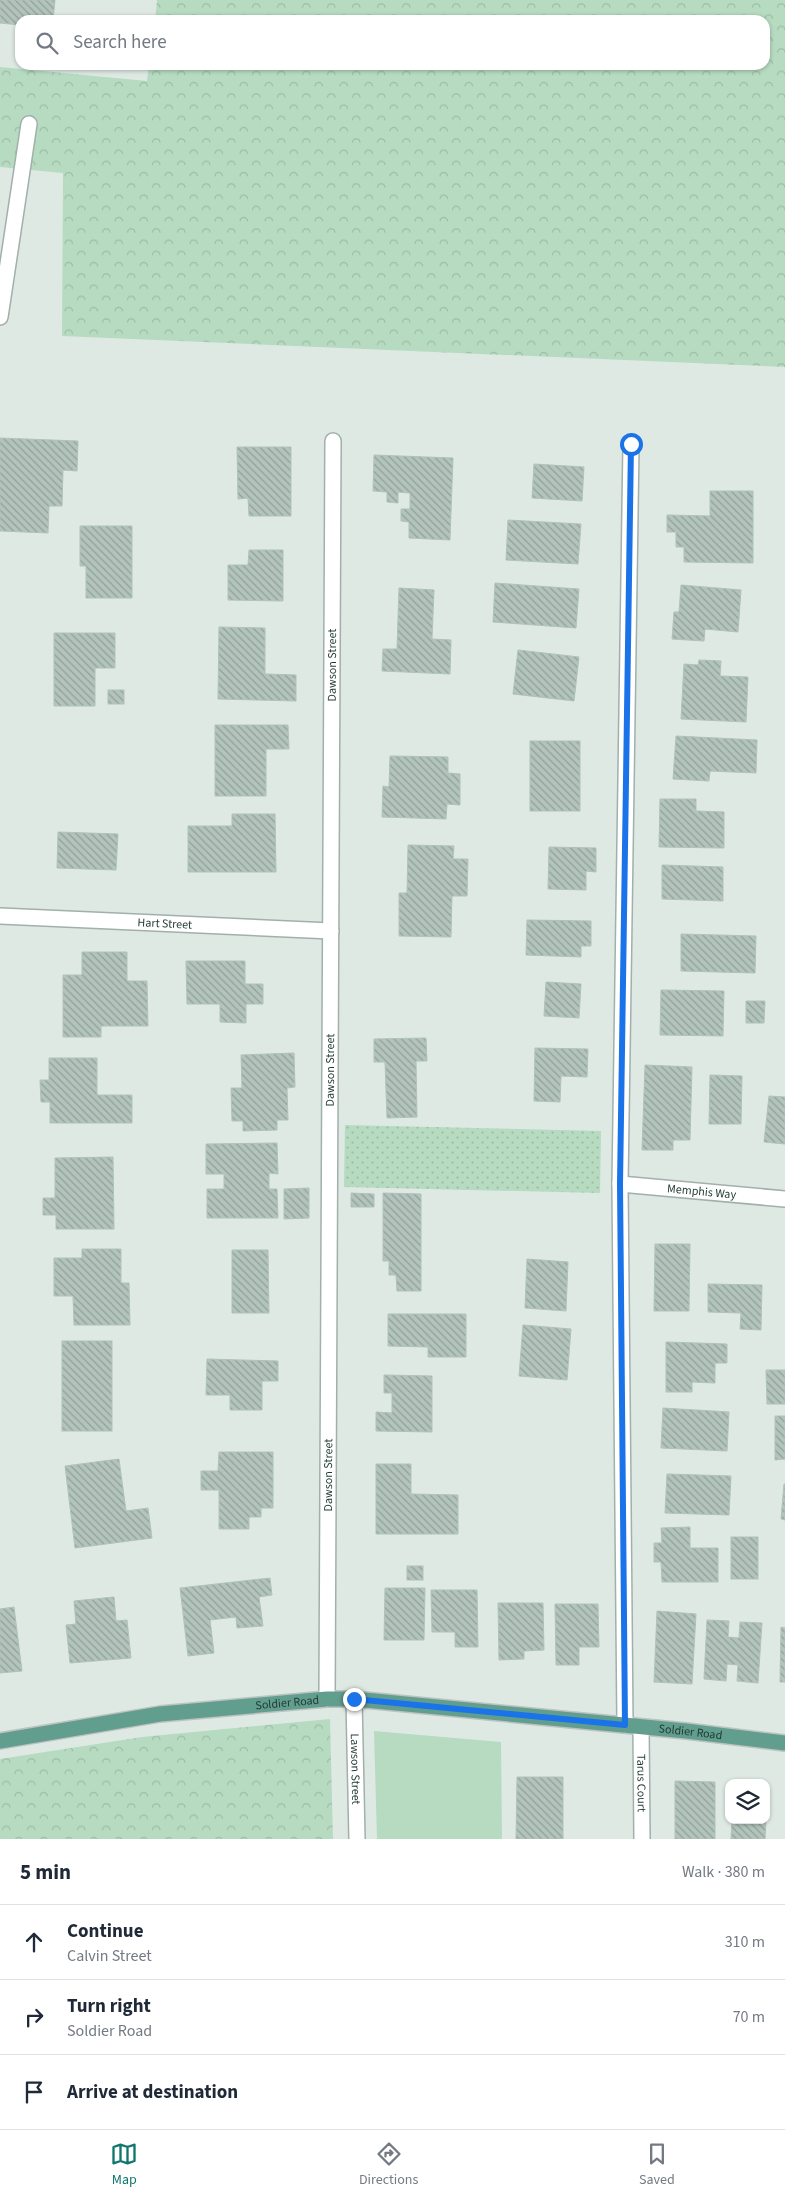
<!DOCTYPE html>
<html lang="en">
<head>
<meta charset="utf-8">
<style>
  :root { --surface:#fff; --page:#f2f2f3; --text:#1f2937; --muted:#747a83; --line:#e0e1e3; --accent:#0f766e }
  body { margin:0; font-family:"Source Sans 3",sans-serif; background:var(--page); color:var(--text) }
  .controls { position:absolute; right:15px; bottom:15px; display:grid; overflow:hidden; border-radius:10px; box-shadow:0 1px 4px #0004 }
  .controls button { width:45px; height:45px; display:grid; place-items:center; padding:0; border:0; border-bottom:1px solid var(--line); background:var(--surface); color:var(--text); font:25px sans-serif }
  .stop { position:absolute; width:15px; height:15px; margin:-11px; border:4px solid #1a73e8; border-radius:50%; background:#fff }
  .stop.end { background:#1a73e8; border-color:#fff; box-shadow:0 1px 5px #0008 }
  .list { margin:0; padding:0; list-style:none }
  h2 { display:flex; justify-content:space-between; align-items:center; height:65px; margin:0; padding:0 20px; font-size:21px }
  h2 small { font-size:16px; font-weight:400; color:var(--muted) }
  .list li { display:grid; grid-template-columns:32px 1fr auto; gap:15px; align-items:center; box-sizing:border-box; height:75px; padding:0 20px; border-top:1px solid var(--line) }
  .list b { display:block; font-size:19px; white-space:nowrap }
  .list p { margin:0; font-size:16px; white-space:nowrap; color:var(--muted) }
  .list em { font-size:16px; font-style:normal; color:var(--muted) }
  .icon { flex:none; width:28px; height:28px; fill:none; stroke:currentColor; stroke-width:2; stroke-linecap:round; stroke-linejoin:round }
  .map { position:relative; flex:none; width:785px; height:1839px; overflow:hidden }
  .search { position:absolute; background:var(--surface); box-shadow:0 1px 4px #0004; left:15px; right:15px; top:15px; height:55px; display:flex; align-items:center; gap:12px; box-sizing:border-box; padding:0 18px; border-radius:15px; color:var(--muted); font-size:19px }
  .sheet { height:290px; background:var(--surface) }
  nav { display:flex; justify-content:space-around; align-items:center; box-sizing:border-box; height:70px; border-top:1px solid var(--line); background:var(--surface); font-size:14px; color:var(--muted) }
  nav a { display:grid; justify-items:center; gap:2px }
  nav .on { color:var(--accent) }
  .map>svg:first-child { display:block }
  .green { fill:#b6dbc0 }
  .forest { fill:url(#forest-crowns) }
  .park { fill:url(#park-dots) }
  .building { fill:url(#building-back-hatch); stroke:#b0c2bb }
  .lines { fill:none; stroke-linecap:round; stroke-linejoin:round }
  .minor-casing { stroke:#a1b0ab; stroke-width:18 }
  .major-casing { stroke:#bcc3c1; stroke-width:18 }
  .minor { stroke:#fff; stroke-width:15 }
  .major { stroke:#629e8e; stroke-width:15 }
  .route { stroke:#1a73e8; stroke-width:6 }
  .labels { text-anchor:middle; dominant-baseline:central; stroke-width:4; stroke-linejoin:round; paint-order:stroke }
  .street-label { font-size:12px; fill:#1f3831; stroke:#eef6f2 }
</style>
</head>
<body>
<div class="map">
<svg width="785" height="1839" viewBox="0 0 785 1839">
  <defs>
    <pattern id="forest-crowns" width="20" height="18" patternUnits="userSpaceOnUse" patternTransform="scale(1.25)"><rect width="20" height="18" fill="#b6dbc0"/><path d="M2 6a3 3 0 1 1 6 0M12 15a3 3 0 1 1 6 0" fill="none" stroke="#9cbda5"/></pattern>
    <pattern id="park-dots" width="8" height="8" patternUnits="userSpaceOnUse" patternTransform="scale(1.25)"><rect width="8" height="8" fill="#b6dbc0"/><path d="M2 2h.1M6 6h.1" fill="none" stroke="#9cbda5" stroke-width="1.8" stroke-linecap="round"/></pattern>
    <pattern id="building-back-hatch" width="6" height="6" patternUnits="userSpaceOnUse" patternTransform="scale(1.25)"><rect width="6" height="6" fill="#b3c4bd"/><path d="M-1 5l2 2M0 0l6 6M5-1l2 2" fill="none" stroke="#91a09a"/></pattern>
  </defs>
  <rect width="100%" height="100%" fill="#dee9e4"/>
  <polygon class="green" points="374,1731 501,1742 502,1839 377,1839"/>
  <g class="forest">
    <polygon points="157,0 785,0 785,367 62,336 63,173 0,167 0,67 147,81 149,65 765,65 765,20 155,20"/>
    <polygon points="330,1719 333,1839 0,1839 0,1759 142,1737"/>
  </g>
  <polygon class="park" points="345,1125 601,1131 600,1193 344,1187"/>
  <g class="building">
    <polygon points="0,0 55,0 53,20 20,20 20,25 0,23"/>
    <polygon points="0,438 78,441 77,471 63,470 62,506 49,506 48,533 0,531"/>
    <polygon points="237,447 291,447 291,516 249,516 248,498 238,499"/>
    <polygon points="374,455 453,458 450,540 409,538 409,522 401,521 401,509 410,509 410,493 398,492 398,503 387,502 387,492 373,491"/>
    <polygon points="534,464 584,467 582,501 532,498"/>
    <polygon points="710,491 753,491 753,563 684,562 684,547 676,547 676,532 667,532 667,515 710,516"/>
    <polygon points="508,520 581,524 578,564 506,560"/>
    <polygon points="80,526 132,526 132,598 86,598 86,566 80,566"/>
    <polygon points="249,550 283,550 283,601 228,600 228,565 248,565"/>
    <polygon points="495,583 579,589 576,628 493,622"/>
    <polygon points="681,585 741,590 738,632 705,629 704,641 672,639 674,612 679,612"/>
    <polygon points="399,588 434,590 432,639 451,640 450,674 382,671 383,649 397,649"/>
    <polygon points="219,627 265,628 265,674 296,675 296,701 218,699"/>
    <polygon points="54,633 115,633 115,668 95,668 95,706 54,706"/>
    <polygon points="518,650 579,657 574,701 513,694"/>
    <polygon points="699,660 721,661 720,676 748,677 746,722 681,719 684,664 698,665"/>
    <rect x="108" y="690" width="16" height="14"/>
    <polygon points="215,725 288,725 289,749 266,749 266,796 215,796"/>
    <polygon points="676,736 757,740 756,773 710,771 709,781 673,779"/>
    <rect x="530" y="741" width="50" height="70"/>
    <polygon points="390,756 448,757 448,773 460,774 460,805 447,804 446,819 382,817 383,786 389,787"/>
    <polygon points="660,799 696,799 696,811 724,812 724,848 659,847"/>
    <polygon points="232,814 275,814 276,872 188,872 188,826 232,826"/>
    <polygon points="58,832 118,834 116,870 57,868"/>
    <polygon points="408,845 454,846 453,859 468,859 467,896 452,896 451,937 399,936 399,893 407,893"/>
    <polygon points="549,847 596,848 596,872 586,871 586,890 548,889"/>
    <polygon points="662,865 723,867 723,901 662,899"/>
    <polygon points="527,920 591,921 591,946 581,946 581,957 526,955"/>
    <polygon points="681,934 756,936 755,973 681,971"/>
    <polygon points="82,952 127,952 127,981 147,981 148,1026 101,1026 101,1037 63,1037 63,975 82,975"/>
    <polygon points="186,961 245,961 245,984 263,984 263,1004 246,1004 246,1023 220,1022 220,1004 187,1004"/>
    <polygon points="546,982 581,984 579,1018 544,1016"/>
    <polygon points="661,990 724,991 723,1036 660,1035"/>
    <polygon points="746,1001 765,1001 764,1023 746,1023"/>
    <polygon points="426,1038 427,1061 416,1061 417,1117 387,1118 385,1062 374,1062 374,1039"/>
    <polygon points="535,1048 588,1049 587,1077 561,1076 560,1102 534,1101"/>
    <polygon points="294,1053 295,1087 287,1088 288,1120 277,1120 277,1130 243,1131 243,1121 232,1121 231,1088 242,1088 241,1055"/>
    <polygon points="49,1058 97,1058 97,1095 132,1095 132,1123 50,1123 50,1102 41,1102 40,1080 49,1080"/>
    <polygon points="645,1065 692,1067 690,1140 673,1140 673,1150 642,1150"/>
    <polygon points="710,1075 742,1076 741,1124 709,1124"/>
    <polygon points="769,1096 785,1097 785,1144 764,1142"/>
    <polygon points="277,1143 278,1174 269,1173 269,1189 277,1189 278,1218 207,1218 207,1189 224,1189 224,1174 206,1174 206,1144"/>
    <polygon points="113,1157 114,1229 56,1229 56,1215 43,1215 43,1198 55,1198 55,1158"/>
    <polygon points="309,1188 309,1218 284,1219 284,1189"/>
    <polygon points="351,1193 374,1194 374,1207 351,1207"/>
    <polygon points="383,1193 421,1194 421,1291 397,1291 396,1275 389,1275 389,1261 383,1261"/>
    <polygon points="655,1244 690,1244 689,1311 654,1311"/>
    <polygon points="82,1249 121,1249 121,1283 129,1283 130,1325 74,1325 73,1296 54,1296 54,1258 82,1258"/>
    <polygon points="232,1250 268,1250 269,1313 232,1313"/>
    <polygon points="527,1259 568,1262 566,1311 525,1308"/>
    <polygon points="708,1284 762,1285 761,1330 740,1329 741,1313 708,1312"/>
    <polygon points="388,1314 466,1314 466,1357 428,1357 428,1347 388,1346"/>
    <polygon points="523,1325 571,1329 567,1380 519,1376"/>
    <rect x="62" y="1341" width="50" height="90"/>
    <polygon points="666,1342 727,1344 727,1363 715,1363 715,1383 692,1382 692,1392 666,1392"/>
    <polygon points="207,1359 278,1361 278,1381 262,1381 262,1410 230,1410 230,1395 206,1395"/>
    <polygon points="766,1370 785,1370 785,1404 767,1404"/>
    <polygon points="384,1375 432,1376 432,1432 376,1431 376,1412 392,1413 392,1393 384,1393"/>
    <polygon points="663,1408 729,1412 727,1451 661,1448"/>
    <polygon points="775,1416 785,1416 785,1459 775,1460"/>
    <polygon points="219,1452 273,1452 273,1508 261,1508 261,1517 249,1517 249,1529 219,1529 219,1490 201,1490 201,1471 218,1471"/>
    <polygon points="119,1459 126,1511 148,1508 152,1538 75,1548 65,1466"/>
    <polygon points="376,1464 411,1464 411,1494 458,1495 458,1534 376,1534"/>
    <polygon points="667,1474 731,1476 729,1515 665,1513"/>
    <polygon points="784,1484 785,1484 785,1520 781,1519"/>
    <polygon points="690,1527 690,1548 718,1548 718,1582 662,1582 661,1562 654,1562 654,1543 662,1543 661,1528"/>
    <rect x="731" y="1537" width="27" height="42"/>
    <rect x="407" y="1566" width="16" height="14"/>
    <polygon points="270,1578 272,1595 259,1597 263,1626 237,1628 236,1617 210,1620 214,1653 188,1656 180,1588"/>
    <polygon points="385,1588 425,1588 424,1640 384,1640"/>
    <polygon points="431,1590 477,1590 478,1647 455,1647 455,1632 432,1632"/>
    <polygon points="114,1597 116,1621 127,1620 131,1658 70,1663 66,1625 76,1624 74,1601"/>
    <polygon points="498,1603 543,1603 544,1650 524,1651 524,1659 499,1660"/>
    <polygon points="555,1604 598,1604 599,1647 579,1647 579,1665 556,1665"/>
    <polygon points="14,1607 22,1671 0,1673 0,1609"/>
    <polygon points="657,1611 696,1614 692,1684 654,1682"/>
    <polygon points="707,1620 729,1621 728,1637 739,1638 740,1622 762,1623 758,1683 737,1681 738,1665 727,1664 726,1681 704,1679"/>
    <polygon points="781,1627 785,1628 785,1682 780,1682"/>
    <polygon points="517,1777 563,1777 563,1839 516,1839"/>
    <polygon points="675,1781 715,1782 715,1839 675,1839"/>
    <polygon points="732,1820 766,1820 765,1839 731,1839"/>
  </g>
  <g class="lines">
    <g class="minor-casing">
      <g id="minor">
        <polyline points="0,317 29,124"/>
        <path id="s1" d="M 0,916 L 331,931"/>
        <path id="s2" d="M 620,1184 L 785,1199"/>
        <path id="s3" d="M 327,1699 L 333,441"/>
        <path id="s4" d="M 354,1699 L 357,1839"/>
        <polyline points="625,1725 620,1184 631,444"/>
        <path id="s5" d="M 641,1727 L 642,1839"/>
      </g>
    </g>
    <g class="major-casing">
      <g id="major">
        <path id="s6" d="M 0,1741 L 160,1714 L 327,1699 L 354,1699 L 686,1731 L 785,1743"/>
      </g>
    </g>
    <use href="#minor" class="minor"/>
    <use href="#major" class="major"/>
  </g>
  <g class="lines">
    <polyline class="route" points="354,1699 625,1725 620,1184 631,444"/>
  </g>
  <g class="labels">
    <g class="street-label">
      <text stroke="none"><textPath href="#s3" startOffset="1034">Dawson Street</textPath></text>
      <text stroke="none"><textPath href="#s1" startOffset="165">Hart Street</textPath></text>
      <text stroke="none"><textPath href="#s3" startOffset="629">Dawson Street</textPath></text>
      <text stroke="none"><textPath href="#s2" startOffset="82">Memphis Way</textPath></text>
      <text stroke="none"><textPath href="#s3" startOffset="224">Dawson Street</textPath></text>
      <text stroke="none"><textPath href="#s6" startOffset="290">Soldier Road</textPath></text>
      <text stroke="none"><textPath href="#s6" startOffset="695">Soldier Road</textPath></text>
      <text stroke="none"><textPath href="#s4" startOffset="70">Lawson Street</textPath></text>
      <text stroke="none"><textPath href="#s5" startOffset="56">Tarus Court</textPath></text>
    </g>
  </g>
</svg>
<div class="controls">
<button><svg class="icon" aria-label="layers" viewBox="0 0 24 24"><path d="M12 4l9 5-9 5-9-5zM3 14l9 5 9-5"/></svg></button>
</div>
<div class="stop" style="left:631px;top:444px"></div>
<div class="stop end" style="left:354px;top:1699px"></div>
<div class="search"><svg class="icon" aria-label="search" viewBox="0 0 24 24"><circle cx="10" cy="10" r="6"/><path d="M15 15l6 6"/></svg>Search here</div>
</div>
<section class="sheet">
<h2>5 min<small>Walk · 380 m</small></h2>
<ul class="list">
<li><svg class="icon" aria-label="ahead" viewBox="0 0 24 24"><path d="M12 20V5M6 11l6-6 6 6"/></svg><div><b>Continue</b><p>Calvin Street</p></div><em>310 m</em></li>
<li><svg class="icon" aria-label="right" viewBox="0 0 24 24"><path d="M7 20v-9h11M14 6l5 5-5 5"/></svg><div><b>Turn right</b><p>Soldier Road</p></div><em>70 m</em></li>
<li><svg class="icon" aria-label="arrive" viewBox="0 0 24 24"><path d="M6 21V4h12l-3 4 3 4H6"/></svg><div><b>Arrive at destination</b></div></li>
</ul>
</section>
<nav>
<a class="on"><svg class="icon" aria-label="map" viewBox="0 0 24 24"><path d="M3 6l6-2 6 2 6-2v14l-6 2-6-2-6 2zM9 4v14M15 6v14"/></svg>Map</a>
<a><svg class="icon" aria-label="directions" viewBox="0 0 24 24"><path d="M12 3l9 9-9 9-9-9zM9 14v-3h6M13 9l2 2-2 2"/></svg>Directions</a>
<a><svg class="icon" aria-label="saved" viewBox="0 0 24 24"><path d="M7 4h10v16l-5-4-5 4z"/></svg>Saved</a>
</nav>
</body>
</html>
